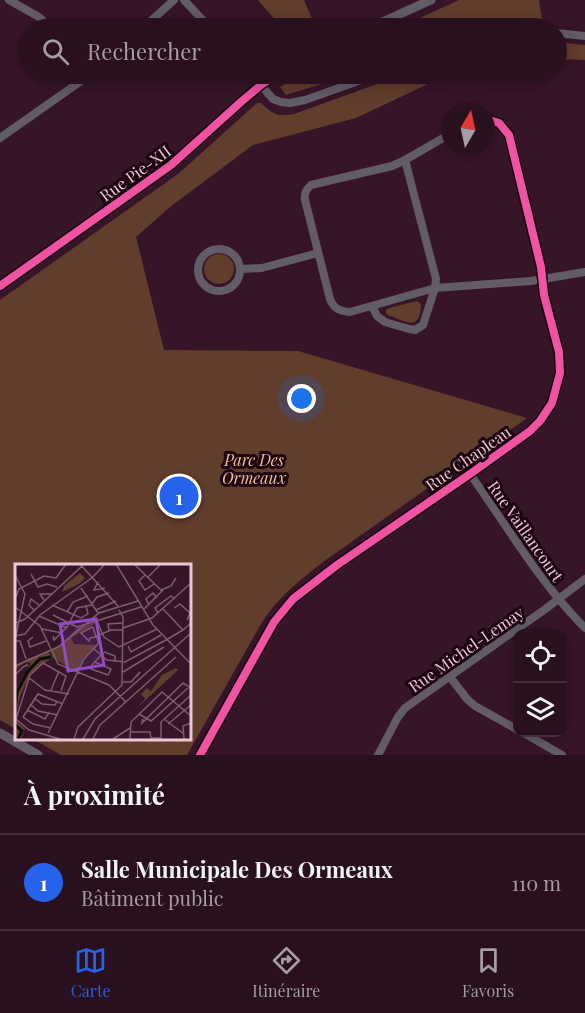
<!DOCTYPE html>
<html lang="fr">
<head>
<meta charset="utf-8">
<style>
  :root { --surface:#28101e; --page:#301927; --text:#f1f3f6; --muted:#a59da4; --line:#44303c; --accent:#2563eb }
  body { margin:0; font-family:"Playfair Display",serif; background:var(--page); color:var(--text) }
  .controls { position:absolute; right:18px; bottom:18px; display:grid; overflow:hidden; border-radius:12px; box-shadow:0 3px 15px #0003 }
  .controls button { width:54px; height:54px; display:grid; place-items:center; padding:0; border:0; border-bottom:2px solid var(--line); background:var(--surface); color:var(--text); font:30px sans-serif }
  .compass { position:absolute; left:441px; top:102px; width:54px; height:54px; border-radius:50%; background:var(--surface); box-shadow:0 3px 15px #0003; rotate:9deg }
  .you { position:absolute; left:302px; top:399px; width:21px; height:21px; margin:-15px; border:4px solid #fff; border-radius:50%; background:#1a73e8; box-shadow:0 0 0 9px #1a73e833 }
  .badge { display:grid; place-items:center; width:39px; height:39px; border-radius:50%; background:var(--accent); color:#fff; font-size:20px; font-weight:700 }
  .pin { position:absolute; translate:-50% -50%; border:3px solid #fff; box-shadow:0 2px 6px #0006 }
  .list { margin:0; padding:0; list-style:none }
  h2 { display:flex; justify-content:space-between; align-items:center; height:78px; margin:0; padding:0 24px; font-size:26px }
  h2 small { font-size:20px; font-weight:400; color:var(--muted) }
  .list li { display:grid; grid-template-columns:39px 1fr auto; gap:18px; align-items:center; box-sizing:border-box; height:96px; padding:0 24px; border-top:2px solid var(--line) }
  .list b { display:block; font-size:22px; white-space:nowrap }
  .list p { margin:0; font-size:20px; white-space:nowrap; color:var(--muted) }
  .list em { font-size:20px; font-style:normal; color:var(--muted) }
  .icon { flex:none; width:33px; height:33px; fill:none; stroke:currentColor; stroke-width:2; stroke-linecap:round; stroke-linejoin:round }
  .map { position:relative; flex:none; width:585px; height:755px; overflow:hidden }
  .search { position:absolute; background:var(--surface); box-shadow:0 3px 15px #0003; left:18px; right:18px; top:18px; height:66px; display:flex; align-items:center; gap:15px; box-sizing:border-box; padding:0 21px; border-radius:33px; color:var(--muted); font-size:22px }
  .sheet { height:174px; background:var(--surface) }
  nav { display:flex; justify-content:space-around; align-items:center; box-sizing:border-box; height:84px; border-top:2px solid var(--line); background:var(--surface); font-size:16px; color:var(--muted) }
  nav a { display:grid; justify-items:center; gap:3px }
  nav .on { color:var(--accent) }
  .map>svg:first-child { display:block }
  .green { fill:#613d2b }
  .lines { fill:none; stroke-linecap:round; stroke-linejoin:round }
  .minor { stroke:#615c66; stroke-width:8 }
  .tertiary { stroke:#615c66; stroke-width:9 }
  .cycleway-casing { stroke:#1c0410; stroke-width:11 }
  .cycleway { stroke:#f153a3; stroke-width:8 }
  .labels { text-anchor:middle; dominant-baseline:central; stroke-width:6; stroke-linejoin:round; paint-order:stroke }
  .street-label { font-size:16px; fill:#ecc6d5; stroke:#1c0410 }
  .park-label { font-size:16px; font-style:italic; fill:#f3bd9b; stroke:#1c0410 }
  .inset-river { fill:none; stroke:#080f0e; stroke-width:3 }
  .inset-road { fill:none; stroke:#7f5c6d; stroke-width:1.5 }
  .view { fill:#924bc3; fill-opacity:0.15; stroke:#924bc3; stroke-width:3 }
  .inset-edge { fill:none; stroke:#ecc6d5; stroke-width:3 }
</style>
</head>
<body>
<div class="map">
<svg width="585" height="755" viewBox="0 0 585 755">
  <rect width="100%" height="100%" fill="#361528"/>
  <g class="green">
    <polygon points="258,0 304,0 316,28 282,28"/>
    <polygon points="459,0 539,0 542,20 502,19 494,20 473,28 398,28"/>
    <polygon points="557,42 585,45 585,60 557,59"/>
    <polygon points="303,74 354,74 286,95 280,87"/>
    <path d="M 405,74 L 449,74 L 356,118 L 253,145 L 170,207 L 136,237 L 164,350 L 298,351 L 527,418 L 323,562 C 299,581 278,597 261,624 L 187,755 L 61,755 L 33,739 L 189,738 L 189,566 L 16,566 L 16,729 L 0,720 L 0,300 L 178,174 L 257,103 L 261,103 C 273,114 277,117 294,114 Z"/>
    <circle cx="219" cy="269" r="15"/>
    <path d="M 417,301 L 421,304 C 420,332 407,322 388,315 L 386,313 L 386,310 L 389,308 Z"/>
  </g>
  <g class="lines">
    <g class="minor">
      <polyline points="9,0 39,17 52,28"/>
      <polyline points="184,0 210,28"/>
      <polyline points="143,28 174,0"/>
      <polyline points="556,33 585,36"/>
      <polyline points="251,74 273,99 281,102 290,103 305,100 378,74"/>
      <path d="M 450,134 L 405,160 L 392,166 L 311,185 C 306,190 304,193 305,200 L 330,299 C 334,309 339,311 350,312 L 435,288 L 531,281 L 585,272"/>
      <polyline points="0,138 91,74"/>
      <circle cx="219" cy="270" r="21"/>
      <polyline points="241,269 262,268 318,253"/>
      <polyline points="372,306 377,316 385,322 409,329 415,330 423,325 435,288 436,279 405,160"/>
      <path d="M 470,474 C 507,526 540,583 585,628"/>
      <polyline points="450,677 467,699 475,706 518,730"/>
      <polyline points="522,732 562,755"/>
      <polyline points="200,755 274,622 293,599 337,565 470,474 530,431 540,421 552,403 560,373 559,352 544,295 541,267 509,135 499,123 486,119"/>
      <polyline points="378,755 398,717 405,708 544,610 585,579"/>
    </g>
    <g class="tertiary">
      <polyline points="369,28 431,0"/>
      <polyline points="0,286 171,165 242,101 261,85 278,74"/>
      <polyline points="0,733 38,755"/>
    </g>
    <g class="cycleway-casing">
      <g id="cycleway">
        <polyline points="0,286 171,165 242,101 261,85 278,74"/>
        <polyline points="200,755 274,622 293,599 337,565 470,474 530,431 540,421 552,403 560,373 559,352 544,295 541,267 509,135 499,123 486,119"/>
      </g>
    </g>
    <use href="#cycleway" class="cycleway"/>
  </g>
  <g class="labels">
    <g class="street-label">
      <text transform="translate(135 173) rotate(-36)">Rue Pie-XII</text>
      <text transform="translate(468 458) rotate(-35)">Rue Chapleau</text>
      <text transform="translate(526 531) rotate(55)">Rue Vaillancourt</text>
      <text transform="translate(466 649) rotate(-35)">Rue Michel-Lemay</text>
    </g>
    <g class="park-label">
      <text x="254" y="459">Parc Des<tspan x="254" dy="18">Ormeaux</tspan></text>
    </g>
  </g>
  <g transform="translate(15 564)">
    <rect width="176" height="176" fill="#361528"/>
    <path d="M 65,9 L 70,14 L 64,20 L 47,28 L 49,22 ZM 82,58 L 56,74 L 59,80 L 82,81 L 68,94 L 63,109 L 38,94 L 35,86 L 44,83 L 62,64 ZM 33,87 L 37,94 L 15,110 L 5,133 L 0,155 L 10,165 L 6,175 L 2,175 L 0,174 L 0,127 L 16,99 L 10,98 L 0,106 L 0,103 L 12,95 ZM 161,104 L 163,106 L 121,145 L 130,135 L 126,130 L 132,124 L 136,127 L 147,111 Z" fill="#613d2b"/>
    <path class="inset-river" d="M 0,147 L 2,128 L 13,107 L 25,95 L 36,93M 0,161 L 7,167 L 3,175"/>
    <path class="inset-road" d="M 65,0 L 103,42M 101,0 L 138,61 L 176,100M 119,0 L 146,26 L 156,22 L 161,14M 16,10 L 23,23 L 32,20 L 42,23M 0,11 L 10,30 L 1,71M 130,11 L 124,17 L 130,26 L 139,20M 77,14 L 90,0M 132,14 L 146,0M 83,18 L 79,26 L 90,24M 66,24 L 83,49M 0,35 L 4,25 L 29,12 L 41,14 L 51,0M 29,36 L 25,30 L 38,30M 37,41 L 66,54 L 73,50 L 71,42M 134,41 L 131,35 L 138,29 L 142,34M 0,43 L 25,62 L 43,100 L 94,121 L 111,138M 159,44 L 165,40 L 175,49 L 172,56M 129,45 L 148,26M 148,45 L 168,66 L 176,59M 19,46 L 14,41 L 16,35 L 24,41M 81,46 L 101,37M 52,48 L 58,38 L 73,32M 143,49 L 140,44 L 156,32 L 160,35M 38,51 L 62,63M 24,52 L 52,64M 82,57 L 89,73 L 104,83 L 142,65M 1,59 L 10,55 L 67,2M 62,63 L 126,43M 108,64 L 137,54 L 176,19M 27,65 L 47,69M 94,67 L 93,60 L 107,59M 0,72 L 10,70 L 25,51 L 78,13M 38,72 L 39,76 L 52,63 L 62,44 L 76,41 L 82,33 L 94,29M 18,73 L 13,77 L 15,83 L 31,77M 151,76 L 168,66M 0,77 L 5,77 L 11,95M 113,82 L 116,88 L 146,71M 79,85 L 92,96 L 110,98 L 151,76M 80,98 L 96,105 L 93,111 L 76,105 L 77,101 L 78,100 L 86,91 L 90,88 L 100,92 L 100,98M 0,102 L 43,83 L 84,49 L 123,37M 108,108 L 149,83M 0,111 L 8,103 L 12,101 L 13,101 L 10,102M 14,114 L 30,126 L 54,130M 108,118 L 116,118 L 125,108 L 122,112M 36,126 L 44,107M 19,134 L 27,140 L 40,141 L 42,137M 15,140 L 23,147 L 43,151M 12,146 L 30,155 L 34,148M 124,150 L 136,157 L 173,124M 8,153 L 23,130 L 48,140M 8,153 L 18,160 L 36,164M 128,155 L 127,159 L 168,119 L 176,124M 149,155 L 169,170M 153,160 L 176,141M 115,168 L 135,168 L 136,174 L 146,174M 33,169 L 69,95 L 83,80 L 83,77 L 82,73 L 81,72 L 78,64 L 77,63 L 66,69 L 74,77 L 75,74 L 81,73 L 81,72 L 82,72 L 96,66 L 108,66M 45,175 L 14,166 L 1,155 L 15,111 L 28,99 L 51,112 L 46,127M 59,175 L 63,163 L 107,121 L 108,53 L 104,46M 68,175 L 80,155 L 176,69M 78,175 L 85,161 L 161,93M 98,175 L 115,164M 115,175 L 116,158 L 147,128 L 176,152M 146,175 L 146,158 L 176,131M 169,175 L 168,162 L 176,159"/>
    <path class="view" d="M 81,55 L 89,101 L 53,107 L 45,60 Z"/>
    <rect width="176" height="176" class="inset-edge"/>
  </g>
</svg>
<div class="controls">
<button><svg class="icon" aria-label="locate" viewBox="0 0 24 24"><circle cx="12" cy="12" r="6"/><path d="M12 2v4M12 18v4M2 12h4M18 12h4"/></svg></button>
<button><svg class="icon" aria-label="layers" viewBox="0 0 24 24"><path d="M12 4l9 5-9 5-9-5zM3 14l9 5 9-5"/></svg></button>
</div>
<svg class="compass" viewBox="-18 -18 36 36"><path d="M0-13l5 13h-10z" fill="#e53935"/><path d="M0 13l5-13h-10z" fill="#a59da4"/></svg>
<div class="you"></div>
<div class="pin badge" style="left:179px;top:496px">1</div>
<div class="search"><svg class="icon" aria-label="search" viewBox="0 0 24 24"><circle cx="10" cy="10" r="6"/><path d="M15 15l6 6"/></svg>Rechercher</div>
</div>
<section class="sheet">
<h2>À proximité<small></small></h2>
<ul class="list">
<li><span class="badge">1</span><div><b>Salle Municipale Des Ormeaux</b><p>Bâtiment public</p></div><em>110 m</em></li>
</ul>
</section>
<nav>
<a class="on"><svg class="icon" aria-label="map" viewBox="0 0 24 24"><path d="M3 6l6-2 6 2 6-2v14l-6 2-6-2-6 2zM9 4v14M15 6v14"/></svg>Carte</a>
<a><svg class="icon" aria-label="directions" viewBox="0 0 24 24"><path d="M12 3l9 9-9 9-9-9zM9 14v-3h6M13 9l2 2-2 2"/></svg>Itinéraire</a>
<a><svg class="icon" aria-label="saved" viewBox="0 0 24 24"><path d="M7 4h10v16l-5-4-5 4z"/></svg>Favoris</a>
</nav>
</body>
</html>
